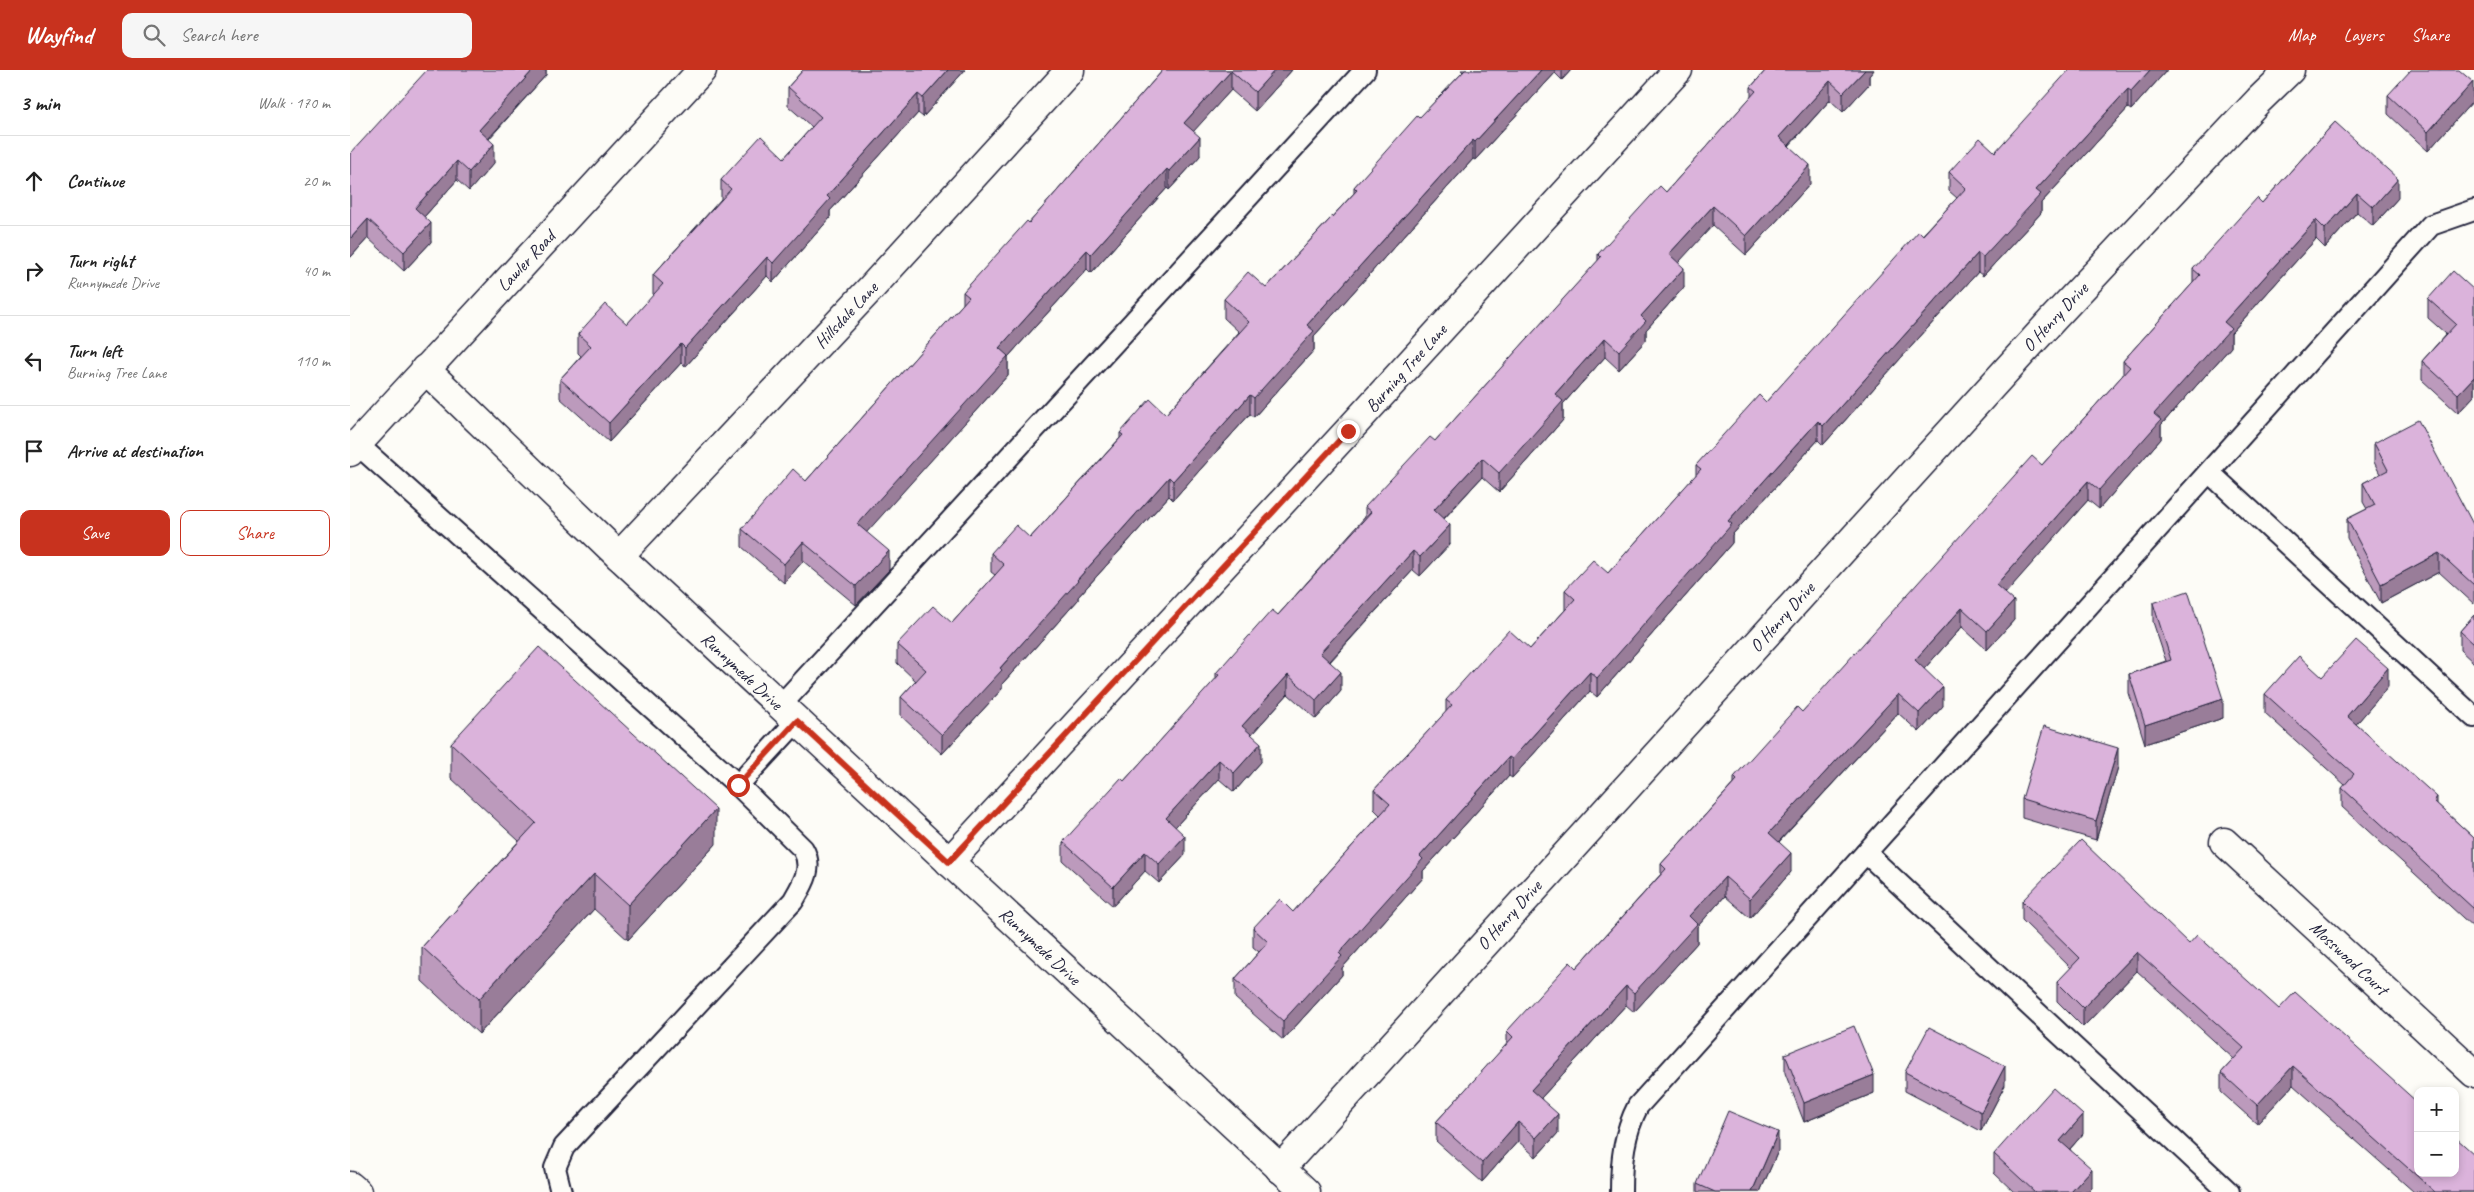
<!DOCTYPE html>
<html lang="en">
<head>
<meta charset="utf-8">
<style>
  :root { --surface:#fff; --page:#f6f6f6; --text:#222; --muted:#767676; --line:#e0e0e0; --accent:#c8321e }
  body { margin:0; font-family:Caveat,sans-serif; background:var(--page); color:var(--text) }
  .controls { position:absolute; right:15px; bottom:15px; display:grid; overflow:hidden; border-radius:10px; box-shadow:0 2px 8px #0003 }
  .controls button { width:45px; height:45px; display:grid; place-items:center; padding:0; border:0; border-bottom:1px solid var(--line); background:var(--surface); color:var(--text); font:25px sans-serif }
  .stop { position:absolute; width:15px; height:15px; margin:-11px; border:4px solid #c8321e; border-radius:50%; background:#fff }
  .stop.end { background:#c8321e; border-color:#fff; box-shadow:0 1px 5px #0008 }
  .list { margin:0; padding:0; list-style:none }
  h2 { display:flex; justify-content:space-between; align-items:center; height:65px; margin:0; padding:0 20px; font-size:21px }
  h2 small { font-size:16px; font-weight:400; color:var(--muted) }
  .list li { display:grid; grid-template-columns:32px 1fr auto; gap:15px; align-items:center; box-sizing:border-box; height:90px; padding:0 20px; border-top:1px solid var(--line) }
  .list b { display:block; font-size:19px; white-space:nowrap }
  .list p { margin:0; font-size:16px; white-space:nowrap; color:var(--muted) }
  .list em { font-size:16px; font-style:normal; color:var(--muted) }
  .actions { display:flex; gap:10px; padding:15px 20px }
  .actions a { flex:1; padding:11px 0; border:1px solid var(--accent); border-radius:10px; text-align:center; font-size:18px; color:var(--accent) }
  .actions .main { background:var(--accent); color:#fff }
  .icon { flex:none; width:28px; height:28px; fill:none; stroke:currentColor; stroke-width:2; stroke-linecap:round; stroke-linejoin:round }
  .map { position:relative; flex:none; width:2124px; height:1122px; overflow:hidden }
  header { display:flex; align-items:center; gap:30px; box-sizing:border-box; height:70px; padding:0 25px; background:var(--accent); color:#fff }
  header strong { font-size:24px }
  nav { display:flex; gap:28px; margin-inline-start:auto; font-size:18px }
  .search { width:350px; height:45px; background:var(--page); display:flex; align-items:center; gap:12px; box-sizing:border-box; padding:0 18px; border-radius:10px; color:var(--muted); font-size:19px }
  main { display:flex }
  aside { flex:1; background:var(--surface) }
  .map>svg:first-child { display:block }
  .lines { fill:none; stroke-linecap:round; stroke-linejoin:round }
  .service-casing { stroke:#22223b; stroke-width:24 }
  .minor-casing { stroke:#22223b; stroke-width:31 }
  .tertiary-casing { stroke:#22223b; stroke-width:31 }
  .primary-casing { stroke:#22223b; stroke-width:31 }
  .service { stroke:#fdfcf7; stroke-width:20 }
  .minor { stroke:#fdfcf7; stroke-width:28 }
  .tertiary { stroke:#fdfcf7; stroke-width:28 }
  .primary { stroke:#fdfcf7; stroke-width:28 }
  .wall { fill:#bc9abc; stroke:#22223b }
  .shaded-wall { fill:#997d99; stroke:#22223b }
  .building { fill:#dbb3db; stroke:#22223b }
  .route { stroke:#c8321e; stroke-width:6 }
  .labels { text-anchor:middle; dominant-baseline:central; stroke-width:4; stroke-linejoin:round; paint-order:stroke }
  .street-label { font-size:18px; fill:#22223b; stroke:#fdfcf7 }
</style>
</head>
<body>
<header>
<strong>Wayfind</strong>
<div class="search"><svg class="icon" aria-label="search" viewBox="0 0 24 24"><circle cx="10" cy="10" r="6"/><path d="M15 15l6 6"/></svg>Search here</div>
<nav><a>Map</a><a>Layers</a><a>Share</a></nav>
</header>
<main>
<aside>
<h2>3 min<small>Walk · 170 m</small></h2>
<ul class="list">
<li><svg class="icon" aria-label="ahead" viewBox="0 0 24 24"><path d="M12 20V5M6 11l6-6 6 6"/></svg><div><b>Continue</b></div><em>20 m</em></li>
<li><svg class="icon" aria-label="right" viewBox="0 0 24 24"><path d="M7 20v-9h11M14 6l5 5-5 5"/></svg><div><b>Turn right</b><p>Runnymede Drive</p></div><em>40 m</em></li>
<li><svg class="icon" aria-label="left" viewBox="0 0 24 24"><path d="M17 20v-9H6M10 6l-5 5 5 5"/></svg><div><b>Turn left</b><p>Burning Tree Lane</p></div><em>110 m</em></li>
<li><svg class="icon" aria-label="arrive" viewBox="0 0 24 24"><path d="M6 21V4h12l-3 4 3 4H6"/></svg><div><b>Arrive at destination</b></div></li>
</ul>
<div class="actions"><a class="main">Save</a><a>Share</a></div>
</aside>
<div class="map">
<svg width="2124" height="1122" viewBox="0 0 2124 1122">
  <rect width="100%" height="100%" fill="#fdfcf7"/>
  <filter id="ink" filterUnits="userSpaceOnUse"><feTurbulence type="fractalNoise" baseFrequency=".02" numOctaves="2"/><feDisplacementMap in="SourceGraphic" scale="10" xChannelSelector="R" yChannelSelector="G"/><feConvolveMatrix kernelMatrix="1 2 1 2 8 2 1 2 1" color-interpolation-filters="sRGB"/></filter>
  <g filter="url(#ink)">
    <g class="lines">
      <g class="service-casing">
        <g id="service">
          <path d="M 7,374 L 388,715 L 453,779 C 464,798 453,814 443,831 L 214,1077 L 205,1098 L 211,1122"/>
          <polyline points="1860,403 2124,647"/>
          <polyline points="430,636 1015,0"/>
          <polyline points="388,715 447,651"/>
          <polyline points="1516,783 1879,1122"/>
          <path d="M 1271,1122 C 1271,1091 1274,1063 1288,1036 L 2081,155 L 2124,140"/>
        </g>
      </g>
      <g class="minor-casing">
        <g id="minor">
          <polyline points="75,299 269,486 956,1122"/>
          <polyline points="269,486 522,217 720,0"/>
          <polyline points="1874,772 2124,1003"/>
          <polyline points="599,792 998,361 1328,0"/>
          <polyline points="930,1099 1703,249 1909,30 1940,0"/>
        </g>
      </g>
      <g class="tertiary-casing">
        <polyline id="tertiary" points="0,382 352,0"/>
      </g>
      <g class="primary-casing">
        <polyline id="primary" points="0,1116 7,1122"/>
      </g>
      <use href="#service" class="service"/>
      <use href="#minor" class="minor"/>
      <use href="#tertiary" class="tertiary"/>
      <use href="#primary" class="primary"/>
    </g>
    <g class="wall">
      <polygon points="196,0 196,5 139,69 144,93 119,121 107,110 74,147 81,172 54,201 18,168 0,188 0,84"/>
      <polygon points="453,0 615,0 573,47 568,43 480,141 480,148 423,212 417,206 335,297 331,293 259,372 210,328 210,309 231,286 228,283 228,264 277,254 304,225 303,224 303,205 371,129 371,110 434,88 462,57 438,36 438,17"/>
      <polygon points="813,0 942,0 905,41 881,20 843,61 850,86 819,120 817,118 741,203 737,199 658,287 658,305 516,462 539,500 506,535 453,491 434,513 392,477 392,459 456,411 613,234 613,222 679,153"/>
      <polygon points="1111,0 1221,0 1212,10 1205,3 1125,90 1123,89 964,266 964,280 904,347 900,344 823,430 819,426 728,527 728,530 652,614 652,619 592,684 551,646 551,627 566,611 547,593 547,574 602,553 645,505 641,502 641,483 680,468 770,368 770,363 816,344 889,262 874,248 874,229 916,218 1004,123 1004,117 1113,2"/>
      <polygon points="1416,0 1524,0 1519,6 1519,14 1493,42 1480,30 1439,76 1460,114 1396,185 1363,155 1328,192 1334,217 1296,260 1296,270 1269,300 1255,287 1213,334 1213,350 1149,422 1132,407 1094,449 1100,474 1070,506 1063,500 980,592 991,621 966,649 938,624 901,665 911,692 884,722 869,709 825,757 835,785 809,813 795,801 763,836 713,791 713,772 774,711 866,609 866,603 928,545 1015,447 1015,437 1085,371 1248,191 1248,184 1316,122 1401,27 1401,17"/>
      <polygon points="1817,0 1781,40 1778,38 1691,133 1691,143 1633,206 1628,202 1473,375 1468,370 1382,465 1382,473 1247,627 1240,621 1162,708 1159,706 1073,801 1073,808 992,898 992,905 933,970 885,928 885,909 909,882 903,877 903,858 943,842 1030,745 1024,739 1024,720 1096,642 1096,630 1180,579 1215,540 1215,520 1258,503 1346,405 1346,395 1416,332 1607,128 1599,121 1599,102 1645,82"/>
      <polygon points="2038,25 2123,31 2078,81 2038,44"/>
      <polygon points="1985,52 2048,128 2023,156 2007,142 1975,178 1966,169 1881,263 1881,277 1811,355 1811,369 1749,439 1738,430 1655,523 1664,550 1637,580 1612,557 1574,599 1593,636 1569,662 1548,643 1429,772 1441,802 1400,848 1375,826 1347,857 1347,873 1284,942 1276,935 1191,1028 1208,1063 1186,1087 1168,1071 1132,1112 1086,1071 1086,1052 1157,974 1157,961 1226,898 1311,804 1311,794 1384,713 1384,707 1452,642 1692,395 1773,305 1773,291 1843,213 1843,199 1912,133"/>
      <polygon points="2124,220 2124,326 2108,343 2072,310 2072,291 2096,264 2078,248 2078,229"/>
      <polygon points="2024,373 2124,456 2124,534 2089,502 2031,533 1997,468 1997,449 2017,439 2013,432 2013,413 2030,404 2024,392"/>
      <polygon points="1803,533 1873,648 1795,674 1779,623 1779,604 1816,591 1803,552"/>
      <polygon points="2124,545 2124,593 2110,580 2110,561"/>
      <polygon points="1972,607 2038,617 2006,654 2087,734 2124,768 2124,858 1992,737 1992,718 1995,715 1915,643 1915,624"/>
      <polygon points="101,673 366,774 278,870 244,839 129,964 72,911 72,877 169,771 101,708"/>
      <polygon points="1768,697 1746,770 1672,748 1672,729"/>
      <polygon points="1672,831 1839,874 2124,1122 2064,1122 1943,1015 1907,1054 1871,1022 1871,1003 1884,989 1787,901 1733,957 1707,931 1707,912 1721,898 1672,850"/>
      <polygon points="1435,984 1524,1023 1454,1052 1435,1003"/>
      <polygon points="1555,1002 1655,1015 1631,1061 1555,1021"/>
      <polygon points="1733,1064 1720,1079 1742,1118 1738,1122 1664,1122 1644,1103 1644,1084"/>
      <polygon points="1428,1081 1410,1122 1347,1122 1347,1114"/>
    </g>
    <g class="shaded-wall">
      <polygon points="183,0 196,0 196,5 129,79 129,60"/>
      <polygon points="598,0 615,0 573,47 573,28"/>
      <polygon points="925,0 942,0 905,41 905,22"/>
      <polygon points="1191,0 1205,0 1205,3 1125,90 1125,72"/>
      <polygon points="1212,0 1221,0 1212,10"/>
      <polygon points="1515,0 1524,0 1519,6 1519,14 1493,42 1493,23"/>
      <polygon points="1800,0 1817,0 1781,40 1781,21"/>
      <polygon points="881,1 881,20 834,72 834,53"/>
      <polygon points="1480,11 1480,30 1429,86 1429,67"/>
      <polygon points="2123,12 2123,31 2078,81 2078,62"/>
      <polygon points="1778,19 1778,38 1691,133 1691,143 1633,206 1633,187 1686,120"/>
      <polygon points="568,24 568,43 480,141 480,148 423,212 423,193 477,126"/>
      <polygon points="850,67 850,86 819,120 819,101"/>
      <polygon points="1123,70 1123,89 964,266 964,280 904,347 904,328 957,255"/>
      <polygon points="144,74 144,93 119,121 119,102"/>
      <polygon points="107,91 107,110 65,157 65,138"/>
      <polygon points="1460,95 1460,114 1396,185 1396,166"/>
      <polygon points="817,99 817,118 741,203 741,184"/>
      <polygon points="2048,109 2048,128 2023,156 2023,137"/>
      <polygon points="2007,123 2007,142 1975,178 1975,159"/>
      <polygon points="1363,136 1363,155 1319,203 1319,184"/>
      <polygon points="18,149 18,168 0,188 0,169"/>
      <polygon points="1966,150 1966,169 1881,263 1881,277 1811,355 1811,369 1749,439 1749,420 1804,344 1874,252"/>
      <polygon points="81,153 81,172 54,201 54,182"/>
      <polygon points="737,180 737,199 658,287 658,305 507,473 507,454 649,278"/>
      <polygon points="1628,183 1628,202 1473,375 1473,356"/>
      <polygon points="417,187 417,206 335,297 335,278"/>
      <polygon points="1334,198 1334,217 1296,260 1296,270 1269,300 1269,281 1291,246"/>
      <polygon points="1255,268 1255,287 1213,334 1213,350 1149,422 1149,403 1205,324"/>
      <polygon points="331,274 331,293 259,372 259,353"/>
      <polygon points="2124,307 2124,326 2108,343 2108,324"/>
      <polygon points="900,325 900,344 823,430 823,411"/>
      <polygon points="1468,351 1468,370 1382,465 1382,473 1247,627 1247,608 1378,451"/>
      <polygon points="1132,388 1132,407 1084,459 1084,440"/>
      <polygon points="819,407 819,426 728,527 728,530 652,614 652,619 592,684 592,665 727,510"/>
      <polygon points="1738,411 1738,430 1646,534 1646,515"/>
      <polygon points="1100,455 1100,474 1070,506 1070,487"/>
      <polygon points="453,472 453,491 434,513 434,494"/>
      <polygon points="539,481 539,500 506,535 506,516"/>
      <polygon points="1063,481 1063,500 970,602 970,583"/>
      <polygon points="2089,483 2089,502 2031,533 2031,514"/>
      <polygon points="1664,531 1664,550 1637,580 1637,561"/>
      <polygon points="1612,538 1612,557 1565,609 1565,590"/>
      <polygon points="2038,598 2038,617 1997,665 1997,646"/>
      <polygon points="991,602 991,621 966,649 966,630"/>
      <polygon points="1240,602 1240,621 1162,708 1162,689"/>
      <polygon points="938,605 938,624 892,675 892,656"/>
      <polygon points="1593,617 1593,636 1569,662 1569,643"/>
      <polygon points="1548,624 1548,643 1419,782 1419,763"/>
      <polygon points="1873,629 1873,648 1795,674 1795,655"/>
      <polygon points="911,673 911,692 884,722 884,703"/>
      <polygon points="1768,678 1768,697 1746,770 1746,751"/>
      <polygon points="1159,687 1159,706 1073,801 1073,808 992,898 992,905 933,970 933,951 1070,786"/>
      <polygon points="869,690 869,709 816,767 816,748"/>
      <polygon points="2087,727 2087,746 2084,731"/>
      <polygon points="366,739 366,774 278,870 278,835"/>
      <polygon points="835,766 835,785 809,813 809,794"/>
      <polygon points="795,782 795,801 763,836 763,817"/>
      <polygon points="1441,783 1441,802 1400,848 1400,829"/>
      <polygon points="244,804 244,839 129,964 129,929"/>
      <polygon points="1375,807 1375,826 1347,857 1347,873 1284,942 1284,923 1339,846"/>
      <polygon points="1787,882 1787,901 1733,957 1733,938"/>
      <polygon points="1276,916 1276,935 1181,1039 1181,1020"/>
      <polygon points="1655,996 1655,1015 1631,1061 1631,1042"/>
      <polygon points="1943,996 1943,1015 1907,1054 1907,1035"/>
      <polygon points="1524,1005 1524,1023 1454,1052 1454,1033"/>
      <polygon points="1208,1044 1208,1063 1186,1087 1186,1068"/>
      <polygon points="1733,1045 1733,1064 1710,1090 1710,1071"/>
      <polygon points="1168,1052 1168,1071 1132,1112 1132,1093"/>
      <polygon points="1428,1062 1428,1081 1410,1122 1402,1122"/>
      <polygon points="1742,1099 1742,1118 1738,1122 1721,1122"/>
    </g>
    <g class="building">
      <polygon points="77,0 183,0 129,60 144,74 119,102 107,91 65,138 81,153 54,182 18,149 0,169 0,84"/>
      <polygon points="453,0 598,0 573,28 568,24 477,126 480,129 423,193 417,187 335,278 331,274 259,353 210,309 241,276 228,264 255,234 277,254 313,214 303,205 381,119 371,110 411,66 434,88 471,47 438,17"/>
      <polygon points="813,0 925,0 905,22 881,1 834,53 850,67 819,101 817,99 741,184 737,180 649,278 658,286 507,454 539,481 506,516 453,472 434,494 392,459 443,399 456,411 619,227 613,222 677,151 679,153"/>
      <polygon points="1115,0 1191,0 1125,72 1123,70 957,255 964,261 904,328 900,325 823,411 819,407 727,510 728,511 650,598 652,600 592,665 551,627 576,600 547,574 583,536 602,553 654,495 641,483 666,455 680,468 773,365 770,363 800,329 816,344 899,252 874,229 898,202 916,218 1007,120 1004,117 1067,46 1069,48"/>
      <polygon points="1416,0 1515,0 1493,23 1480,11 1429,67 1460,95 1396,166 1363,136 1319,184 1334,198 1291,246 1296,251 1269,281 1255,268 1205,324 1213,331 1149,403 1132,388 1084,440 1100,455 1070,487 1063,481 970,583 991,602 966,630 938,605 892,656 911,673 884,703 869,690 816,748 835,766 809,794 795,782 763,817 713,772 771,708 774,711 869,605 866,603 922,540 928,545 1021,442 1015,437 1080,367 1085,371 1251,187 1248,184 1310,116 1316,122 1406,21 1401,17"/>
      <polygon points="1719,0 1800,0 1781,21 1778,19 1686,120 1691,124 1633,187 1628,183 1473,356 1468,351 1378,451 1382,454 1247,608 1240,602 1162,689 1159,687 1070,786 1073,789 989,883 992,886 933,951 885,909 918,872 903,858 930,829 943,842 1040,734 1024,720 1102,635 1096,630 1159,560 1180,579 1225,529 1215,520 1243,490 1258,503 1351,399 1346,395 1409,325 1416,332 1569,161 1573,165 1616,118 1599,102 1630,68 1645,82"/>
      <polygon points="2061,0 2109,0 2123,12 2078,62 2038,25"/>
      <polygon points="1985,52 2048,109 2023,137 2007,123 1975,159 1966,150 1874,252 1881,258 1804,344 1811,350 1749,420 1738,411 1646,515 1664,531 1637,561 1612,538 1565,590 1593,617 1569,643 1548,624 1419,763 1441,783 1400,829 1375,807 1339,846 1347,854 1284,923 1276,916 1181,1020 1208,1044 1186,1068 1168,1052 1132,1093 1086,1052 1163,967 1157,961 1220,892 1226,898 1316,799 1311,794 1387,710 1384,707 1447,637 1452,642 1682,386 1692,395 1780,297 1773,291 1850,205 1843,199 1907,128 1912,133"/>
      <polygon points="2103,201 2124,220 2124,307 2108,324 2072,291 2106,254 2078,229"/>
      <polygon points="2068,350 2124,456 2124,515 2089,483 2031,514 1997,449 2025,435 2013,413 2038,400 2024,373"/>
      <polygon points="1838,521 1873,629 1795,655 1779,604 1821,590 1803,533"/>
      <polygon points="2124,545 2124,574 2110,561"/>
      <polygon points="2006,570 2038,598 1997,646 2087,727 2084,731 2124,768 2124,839 1992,718 2004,704 1915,624 1949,586 1972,607"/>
      <polygon points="189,577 366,739 278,835 244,804 129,929 72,877 186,753 101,673"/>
      <polygon points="1694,656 1768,678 1746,751 1672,729"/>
      <polygon points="1731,770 1839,874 1847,865 1929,939 1945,922 2068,1033 2068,1103 2105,1103 2105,1067 2124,1084 2124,1122 2085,1122 1943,996 1907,1035 1871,1003 1894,978 1787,882 1733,938 1707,912 1730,888 1672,831"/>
      <polygon points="1504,956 1524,1005 1454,1033 1435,984"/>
      <polygon points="1579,957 1655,996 1631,1042 1555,1002"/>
      <polygon points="1703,1018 1733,1045 1710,1071 1742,1099 1721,1122 1685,1122 1644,1084"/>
      <polygon points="1378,1041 1428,1062 1402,1122 1365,1122 1347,1114"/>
    </g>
  </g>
  <g class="lines" filter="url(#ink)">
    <polyline class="route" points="388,715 447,651 599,792 998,361"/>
  </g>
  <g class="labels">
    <g class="street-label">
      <text transform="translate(176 191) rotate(-47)">Lawler Road</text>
      <text transform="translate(496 245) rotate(-47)">Hillsdale Lane</text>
      <text transform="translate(1705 247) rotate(-47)">O Henry Drive</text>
      <text transform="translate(1056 298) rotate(-48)">Burning Tree Lane</text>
      <text transform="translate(1432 547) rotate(-48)">O Henry Drive</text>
      <text transform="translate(392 601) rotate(43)">Runnymede Drive</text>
      <text transform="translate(1159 845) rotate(-48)">O Henry Drive</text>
      <text transform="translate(690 876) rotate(43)">Runnymede Drive</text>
      <text transform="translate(1999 888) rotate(43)">Mosswood Court</text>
    </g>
  </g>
</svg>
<div class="controls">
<button>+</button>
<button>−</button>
</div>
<div class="stop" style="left:388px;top:715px"></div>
<div class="stop end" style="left:998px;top:361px"></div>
</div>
</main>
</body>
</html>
